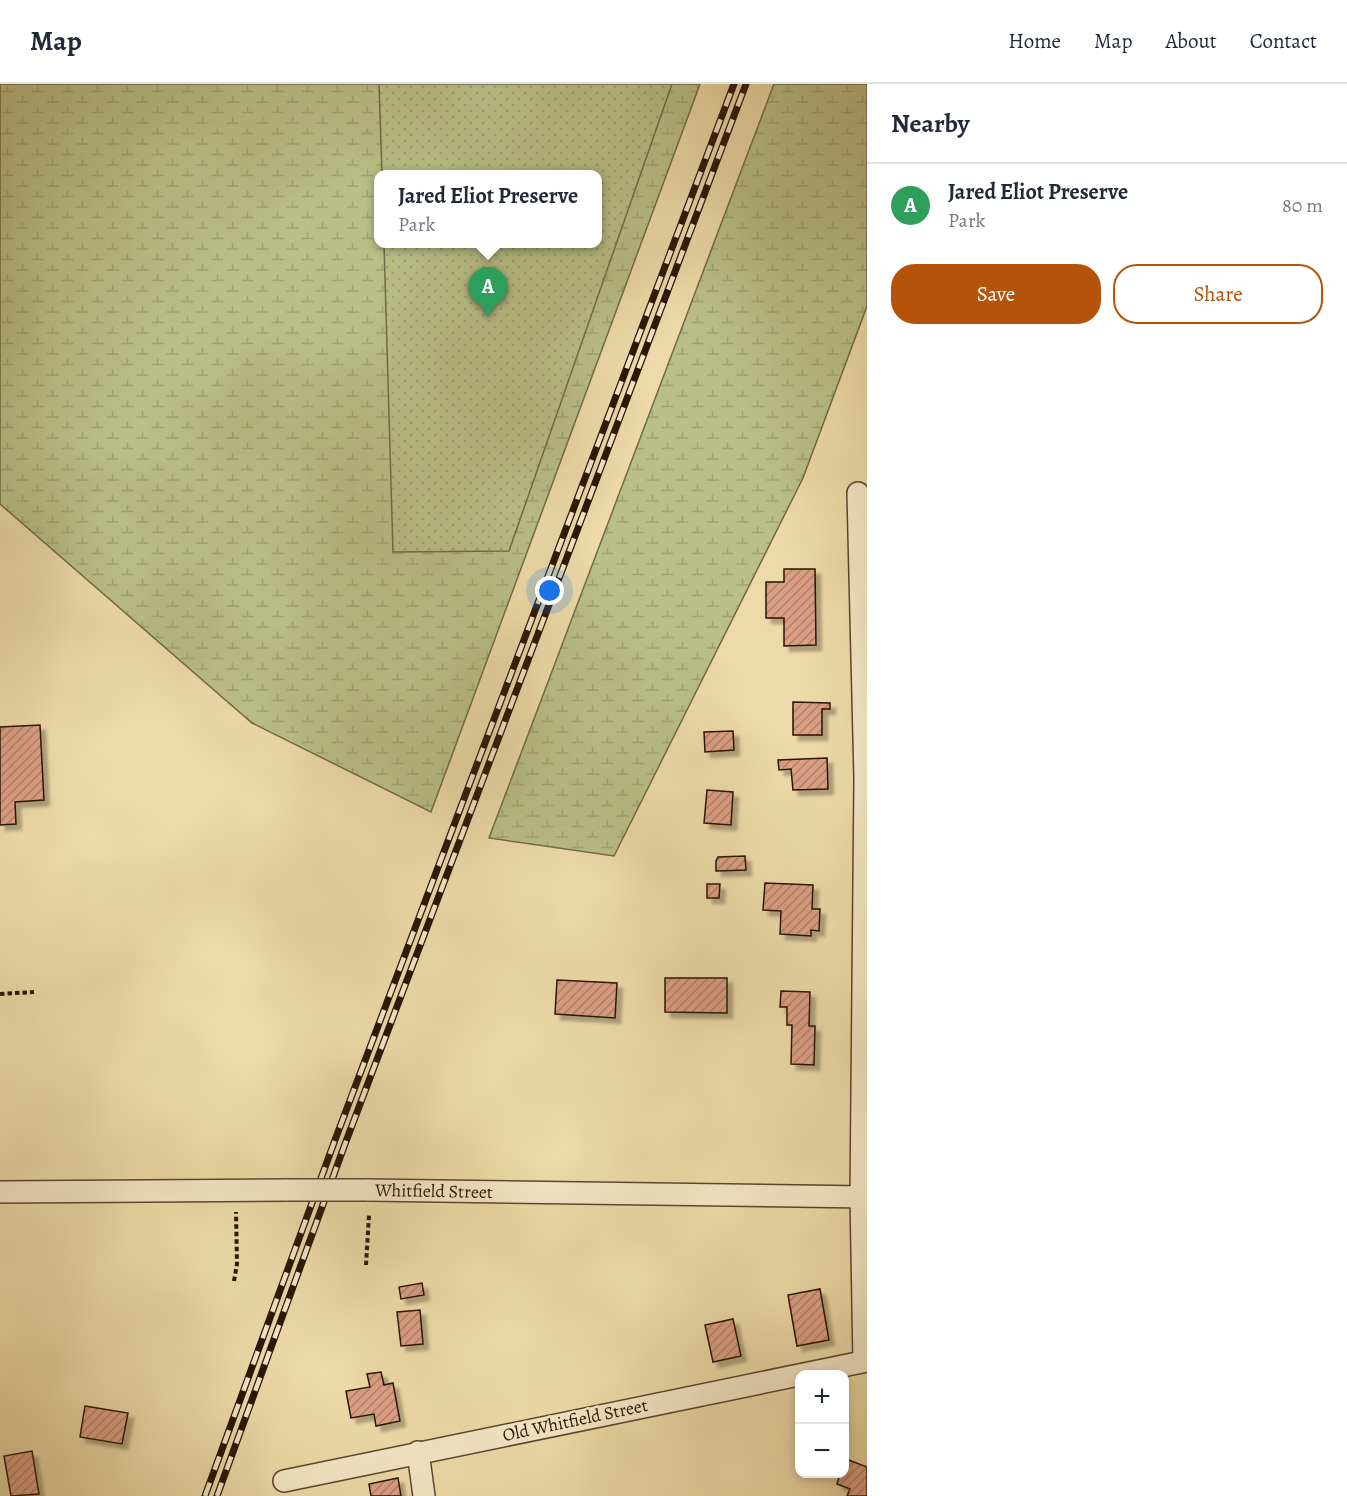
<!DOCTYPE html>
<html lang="en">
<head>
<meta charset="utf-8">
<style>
  :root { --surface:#fff; --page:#f6f6f7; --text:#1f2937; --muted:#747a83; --line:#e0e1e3; --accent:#b45309 }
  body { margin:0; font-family:Alegreya,serif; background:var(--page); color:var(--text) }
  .controls { position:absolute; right:18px; bottom:18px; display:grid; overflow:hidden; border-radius:12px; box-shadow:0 3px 9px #0003 }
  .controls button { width:54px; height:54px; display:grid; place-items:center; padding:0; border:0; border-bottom:2px solid var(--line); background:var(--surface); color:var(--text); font:30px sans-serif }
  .you { position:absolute; left:550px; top:507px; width:21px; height:21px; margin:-15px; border:4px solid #fff; border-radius:50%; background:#1a73e8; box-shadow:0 0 0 9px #1a73e833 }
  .badge { display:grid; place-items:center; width:39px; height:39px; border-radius:50%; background:var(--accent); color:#fff; font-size:20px; font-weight:700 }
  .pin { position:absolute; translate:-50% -50px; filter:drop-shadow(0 2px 3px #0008) }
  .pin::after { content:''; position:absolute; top:32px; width:21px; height:18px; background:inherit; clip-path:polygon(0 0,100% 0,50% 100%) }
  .popup { position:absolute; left:374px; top:86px; width:228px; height:78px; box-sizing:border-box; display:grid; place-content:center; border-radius:12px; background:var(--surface); filter:drop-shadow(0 2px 4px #0005); font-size:20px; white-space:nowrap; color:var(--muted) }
  .popup b { font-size:22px; color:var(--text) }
  .popup::after { content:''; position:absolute; left:50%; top:100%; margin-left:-12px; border:12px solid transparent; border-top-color:var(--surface) }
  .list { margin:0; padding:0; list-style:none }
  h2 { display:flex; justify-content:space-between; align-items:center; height:78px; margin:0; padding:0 24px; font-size:26px }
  h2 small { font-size:20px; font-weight:400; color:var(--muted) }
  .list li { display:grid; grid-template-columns:39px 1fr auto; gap:18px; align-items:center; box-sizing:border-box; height:84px; padding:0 24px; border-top:2px solid var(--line) }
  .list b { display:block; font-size:22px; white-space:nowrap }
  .list p { margin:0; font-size:20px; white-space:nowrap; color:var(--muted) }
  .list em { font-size:20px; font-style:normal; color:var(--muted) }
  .actions { display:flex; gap:12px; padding:18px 24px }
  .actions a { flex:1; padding:14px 0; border:2px solid var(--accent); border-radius:24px; text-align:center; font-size:21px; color:var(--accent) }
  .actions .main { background:var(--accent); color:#fff }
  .map { position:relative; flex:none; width:867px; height:1412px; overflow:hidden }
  header { display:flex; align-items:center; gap:36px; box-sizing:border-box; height:84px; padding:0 30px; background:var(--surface); border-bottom:2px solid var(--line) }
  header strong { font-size:28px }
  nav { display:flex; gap:33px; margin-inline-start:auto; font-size:21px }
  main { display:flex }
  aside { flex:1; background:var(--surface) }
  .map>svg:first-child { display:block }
  .wetland { fill:url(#wetland-marsh); stroke:#726a46; stroke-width:1.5; fill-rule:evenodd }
  .park { fill:url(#park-dots); stroke:#726a46; stroke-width:1.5 }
  .building { fill:url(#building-hatch); stroke:#2a1406; stroke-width:1.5; filter:url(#shadow) }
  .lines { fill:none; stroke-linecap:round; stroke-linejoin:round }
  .street-casing { stroke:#5b462e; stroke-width:24 }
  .path { stroke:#2a1406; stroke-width:4; stroke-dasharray:4.5 3; stroke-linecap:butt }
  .street { stroke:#f3e7c6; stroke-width:21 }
  .rail-casing { stroke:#2a1406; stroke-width:7 }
  .rail { stroke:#f3e7c6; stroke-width:4.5; stroke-dasharray:14; stroke-linecap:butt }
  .street-bridge-casing { stroke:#5b462e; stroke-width:24; stroke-linecap:butt }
  .street-bridge { stroke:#f3e7c6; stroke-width:21 }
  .labels { text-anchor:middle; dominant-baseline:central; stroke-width:5; stroke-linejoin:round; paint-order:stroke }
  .street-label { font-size:18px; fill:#2a1406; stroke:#f3e7c6 }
</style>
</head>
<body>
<header>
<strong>Map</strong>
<nav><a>Home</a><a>Map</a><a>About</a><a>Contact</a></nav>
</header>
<main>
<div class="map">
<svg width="867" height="1412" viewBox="0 0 867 1412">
  <defs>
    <pattern id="wetland-marsh" width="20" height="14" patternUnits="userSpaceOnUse" patternTransform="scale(1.5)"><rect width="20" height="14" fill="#b9bf87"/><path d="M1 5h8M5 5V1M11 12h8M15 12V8" fill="none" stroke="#9fa373"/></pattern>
    <pattern id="park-dots" width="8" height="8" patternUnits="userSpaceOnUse" patternTransform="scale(1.5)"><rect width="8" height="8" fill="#b9bf87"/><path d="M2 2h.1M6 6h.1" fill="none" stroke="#9fa373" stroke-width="1.8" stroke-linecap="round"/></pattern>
    <pattern id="building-hatch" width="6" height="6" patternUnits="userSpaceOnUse" patternTransform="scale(1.5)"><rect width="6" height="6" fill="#db9f83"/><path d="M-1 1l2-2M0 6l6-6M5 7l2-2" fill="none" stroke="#b28069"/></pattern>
    <filter id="shadow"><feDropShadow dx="5.5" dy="5.5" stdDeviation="1.5" flood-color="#0004"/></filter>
  </defs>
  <rect width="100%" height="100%" fill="#eddaa8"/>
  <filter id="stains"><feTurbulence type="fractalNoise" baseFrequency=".00333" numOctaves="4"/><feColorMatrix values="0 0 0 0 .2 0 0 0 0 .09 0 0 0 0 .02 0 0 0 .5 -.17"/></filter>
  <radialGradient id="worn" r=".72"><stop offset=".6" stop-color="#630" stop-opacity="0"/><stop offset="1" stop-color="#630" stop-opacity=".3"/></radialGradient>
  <g class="wetland">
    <path d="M 0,0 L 700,0 L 431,728 L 252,639 L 0,420 ZM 378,91 L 598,91 L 598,160 L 378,160 Z"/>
    <polygon points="774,0 867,0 867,222 803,394 614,772 489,754"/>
  </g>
  <polygon class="park" points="379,0 672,0 509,467 393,468 384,160 598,160 598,91 382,90"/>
  <g class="building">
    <polygon points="784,485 815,485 816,561 784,562 784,534 766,534 766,498 784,498"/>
    <polygon points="793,618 830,619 830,625 822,625 822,651 793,651"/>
    <polygon points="40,641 44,716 15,718 16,740 0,741 0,643"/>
    <polygon points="733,647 734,666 705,668 704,648"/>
    <polygon points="827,674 828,705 793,706 791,685 779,686 778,676"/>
    <polygon points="707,706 733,708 731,741 704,739"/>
    <polygon points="745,772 746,786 716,787 716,777 718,773"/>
    <polygon points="765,799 813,801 812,825 820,825 819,847 811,846 811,852 780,850 781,827 763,826"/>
    <polygon points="707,800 720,800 719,814 707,814"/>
    <polygon points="665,894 727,894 727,929 665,928"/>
    <polygon points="557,896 617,899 615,934 555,930"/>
    <polygon points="781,907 810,908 809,942 815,942 814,981 791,980 792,941 787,941 787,923 780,923"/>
    <polygon points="422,1199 424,1211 401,1215 399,1203"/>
    <polygon points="820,1205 829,1256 797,1262 788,1211"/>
    <polygon points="420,1226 423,1260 401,1262 397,1228"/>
    <polygon points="733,1235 741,1272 713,1278 705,1241"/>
    <polygon points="381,1288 384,1301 393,1299 400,1337 376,1342 374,1330 351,1334 346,1307 370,1303 367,1290"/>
    <polygon points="85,1322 128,1329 122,1360 80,1353"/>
    <polygon points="32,1367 39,1410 11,1412 4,1372"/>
    <polygon points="846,1375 867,1383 867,1412 847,1412 850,1405 837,1400 840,1390 844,1390"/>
    <polygon points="398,1394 401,1412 371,1412 369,1400"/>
  </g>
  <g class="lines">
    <g class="street-casing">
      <g id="street">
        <polyline points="858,409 865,695 861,1113 864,1277"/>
        <polyline points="367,1106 867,1113"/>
        <polyline points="0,1108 287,1106"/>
        <polyline points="418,1368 424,1412"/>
        <polyline points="284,1397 867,1277"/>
      </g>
    </g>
    <g class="path">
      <polyline points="0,910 34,908"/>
      <polyline points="366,1181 369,1131"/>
      <polyline points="234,1197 237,1180 236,1128"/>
    </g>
    <use href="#street" class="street"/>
    <g class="rail-casing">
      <g id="rail">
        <polyline points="205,1412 335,1056 734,0"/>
        <polyline points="217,1412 345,1060 746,0"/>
      </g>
    </g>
    <use href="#rail" class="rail"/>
    <g class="street-bridge-casing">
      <polyline id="street-bridge" points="287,1106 367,1106"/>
    </g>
    <use href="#street-bridge" class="street-bridge"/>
  </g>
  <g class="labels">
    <g class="street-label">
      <text transform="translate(434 1107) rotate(1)">Whitfield Street</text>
      <text transform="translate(575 1336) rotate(-12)">Old Whitfield Street</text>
    </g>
  </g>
  <rect width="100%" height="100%" filter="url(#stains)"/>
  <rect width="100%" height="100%" fill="url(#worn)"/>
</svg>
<div class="controls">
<button>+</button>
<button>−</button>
</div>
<div class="you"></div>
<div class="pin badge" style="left:488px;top:233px;background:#2e9e5b">A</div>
<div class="popup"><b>Jared Eliot Preserve</b>Park</div>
</div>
<aside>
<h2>Nearby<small></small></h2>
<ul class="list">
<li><span class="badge" style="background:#2e9e5b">A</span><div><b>Jared Eliot Preserve</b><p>Park</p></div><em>80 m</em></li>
</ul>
<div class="actions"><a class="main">Save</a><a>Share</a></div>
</aside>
</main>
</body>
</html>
